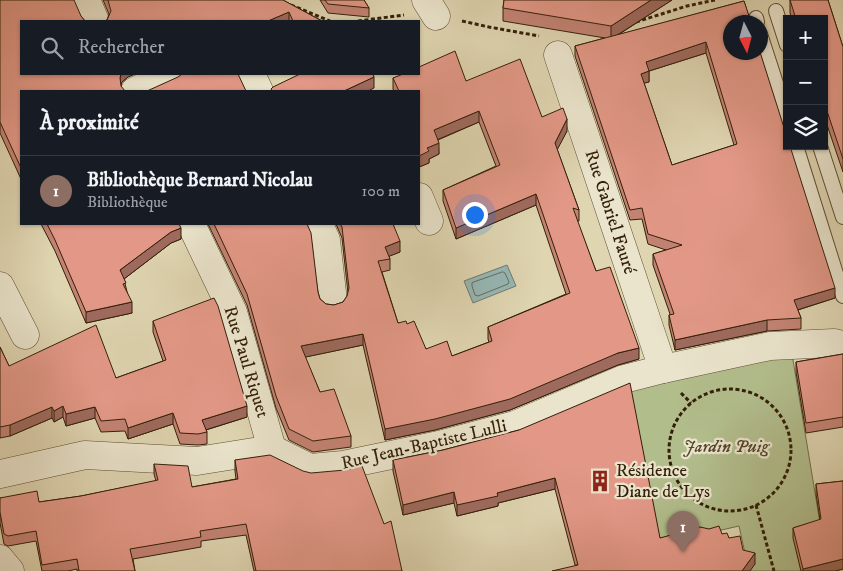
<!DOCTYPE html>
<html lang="fr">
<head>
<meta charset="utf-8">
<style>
  :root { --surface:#171b24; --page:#242831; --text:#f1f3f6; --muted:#9ea1a6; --line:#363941; --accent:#2563eb }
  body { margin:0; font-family:"IM FELL DW Pica",serif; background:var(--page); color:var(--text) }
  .controls { position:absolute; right:15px; top:15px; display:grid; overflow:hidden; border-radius:0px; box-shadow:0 1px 4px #0004 }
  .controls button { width:45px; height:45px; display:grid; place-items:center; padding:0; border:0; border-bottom:1px solid var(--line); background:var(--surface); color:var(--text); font:25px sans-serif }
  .compass { position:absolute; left:723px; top:15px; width:45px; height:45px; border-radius:50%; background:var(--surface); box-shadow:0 1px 4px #0004; rotate:174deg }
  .you { position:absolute; left:474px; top:214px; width:18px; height:18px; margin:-12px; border:4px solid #fff; border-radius:50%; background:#1a73e8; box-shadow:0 0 0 8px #1a73e833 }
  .badge { display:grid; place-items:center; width:32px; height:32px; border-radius:50%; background:var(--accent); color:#fff; font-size:16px; font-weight:700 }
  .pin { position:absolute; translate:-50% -41px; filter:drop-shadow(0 1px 2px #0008) }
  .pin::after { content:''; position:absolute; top:26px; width:18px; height:15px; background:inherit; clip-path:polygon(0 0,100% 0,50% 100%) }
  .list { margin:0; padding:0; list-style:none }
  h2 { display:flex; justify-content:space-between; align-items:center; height:65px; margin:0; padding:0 20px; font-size:21px }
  h2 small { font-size:16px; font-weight:400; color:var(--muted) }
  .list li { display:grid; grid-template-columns:32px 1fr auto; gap:15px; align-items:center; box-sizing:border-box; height:70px; padding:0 20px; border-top:1px solid var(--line) }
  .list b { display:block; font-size:19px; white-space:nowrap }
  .list p { margin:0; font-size:16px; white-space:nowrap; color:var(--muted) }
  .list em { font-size:16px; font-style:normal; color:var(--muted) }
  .icon { flex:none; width:28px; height:28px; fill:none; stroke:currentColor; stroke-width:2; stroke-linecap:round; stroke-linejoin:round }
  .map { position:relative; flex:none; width:843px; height:571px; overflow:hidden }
  .search { position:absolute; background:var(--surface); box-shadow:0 1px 4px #0004; left:20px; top:20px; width:400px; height:55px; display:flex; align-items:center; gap:12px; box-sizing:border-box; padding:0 18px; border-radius:0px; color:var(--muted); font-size:19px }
  .panel { position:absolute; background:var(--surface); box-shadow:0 1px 4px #0004; left:20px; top:90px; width:400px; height:135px; border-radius:0px }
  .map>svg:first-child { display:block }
  .green { fill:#b2bd8c; stroke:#726e4a }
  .water { fill:#96b7b5; stroke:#6e7a70 }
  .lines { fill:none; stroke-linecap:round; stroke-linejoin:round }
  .shore { stroke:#646b5e; stroke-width:1 }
  .lane-casing { stroke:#5e4c32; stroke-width:16 }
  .street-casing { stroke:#5e4c32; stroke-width:29 }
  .path { stroke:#331f08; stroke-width:3; stroke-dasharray:4 2.5; stroke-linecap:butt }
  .lane { stroke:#eae4cc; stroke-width:14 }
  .street { stroke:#eae4cc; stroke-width:28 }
  .wall { fill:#c38374; stroke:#331f08; fill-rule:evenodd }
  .shaded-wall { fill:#9f6a5e; stroke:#331f08 }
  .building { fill:#e39887; stroke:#331f08; fill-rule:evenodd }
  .labels { text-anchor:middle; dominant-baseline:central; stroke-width:4.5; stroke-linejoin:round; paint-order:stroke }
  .street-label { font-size:18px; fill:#331f08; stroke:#eae4cc }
  .park-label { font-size:18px; font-style:italic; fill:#534629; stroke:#eae4cc }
  .poi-label { font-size:18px; fill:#331f08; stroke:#eae4cc; text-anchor:start }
</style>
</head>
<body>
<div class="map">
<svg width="843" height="571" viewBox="0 0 843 571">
  <rect width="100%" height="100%" fill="#dfd5b1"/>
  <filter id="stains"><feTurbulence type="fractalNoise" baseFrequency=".004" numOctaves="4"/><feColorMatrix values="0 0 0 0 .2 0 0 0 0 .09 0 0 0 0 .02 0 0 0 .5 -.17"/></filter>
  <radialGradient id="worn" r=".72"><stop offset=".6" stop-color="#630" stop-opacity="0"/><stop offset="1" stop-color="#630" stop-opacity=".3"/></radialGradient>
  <polygon class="green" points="792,354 821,529 794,538 801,571 749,571 739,526 678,540 661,559 628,387"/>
  <polygon class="water" points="507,265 516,286 473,303 464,281"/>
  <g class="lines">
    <polygon class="shore" points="503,272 505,273 509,282 508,284 478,296 475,295 472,286 472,283"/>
    <g class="lane-casing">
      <g id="lane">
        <polyline points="776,11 787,45"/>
        <polyline points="756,18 757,22"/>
        <polyline points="760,34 787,117"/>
        <polyline points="796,146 843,296"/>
        <polyline points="820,146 843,217"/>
      </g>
    </g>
    <g class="street-casing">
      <g id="street">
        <polyline points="86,0 95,21"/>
        <polyline points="426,0 436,16"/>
        <polyline points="558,55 663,369"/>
        <polyline points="251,74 259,91"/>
        <polyline points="135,91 171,74"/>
        <polyline points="419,197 429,221"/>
        <polyline points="191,224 233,312 272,449"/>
        <polyline points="319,224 326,240 333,301"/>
        <polyline points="0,286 25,335"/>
        <polyline points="0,474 85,455 197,461 272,449 310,468 343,465 439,445 515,425 624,379 663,369 770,346 834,343 843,345"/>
        <polyline points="0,559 10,571"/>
      </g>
    </g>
    <g class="path">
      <polyline points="291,5 330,21"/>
      <polyline points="358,21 404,15"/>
      <polyline points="462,21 489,27 539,36"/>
      <polyline points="636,22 687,6 715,0"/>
      <circle cx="730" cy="450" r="61"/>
      <polyline points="681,393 691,403"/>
      <polyline points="756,505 774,571"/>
    </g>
    <use href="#lane" class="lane"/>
    <use href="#street" class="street"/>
  </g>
  <g class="wall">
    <polygon points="0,0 81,16 128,77 122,82 21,91 21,179 0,133"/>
    <polygon points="103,0 283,0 322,21 105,21 107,20 109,14"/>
    <polygon points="320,0 364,0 369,8 369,17 328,13"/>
    <path d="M 504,0 L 672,0 L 618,35 L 744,1 L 835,298 L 798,310 L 801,318 L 801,329 L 767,331 L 675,350 L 669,325 L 669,315 L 670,314 L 653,265 L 653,254 L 666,250 L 648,244 L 642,219 L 630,220 L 575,56 L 575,46 L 605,38 L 503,21 L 503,8 ZM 706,53 L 734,145 L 672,165 L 644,83 L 649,82 L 649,71 Z"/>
    <polygon points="790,0 828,0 843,47 843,172 824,116 824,19 792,19 790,13"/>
    <polygon points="393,78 466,81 542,117 567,131 557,149 579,210 579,221 577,221 596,271 639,359 618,365 510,410 435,430 385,440 363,345 305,357 320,392 351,436 351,447 313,452 289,440 276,408 247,305 208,224 307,224 318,292 320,299 326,304 334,305 343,302 347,296 348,293 342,238 336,224 393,224 400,252 389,256 390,259 390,270 382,272 398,323 407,324 426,349 452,356 489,342 488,339 488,327 566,294 536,205 456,239 443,201 443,190 496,166 479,122 438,140 439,154 429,159 429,163 419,167 419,91 394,91 393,89"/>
    <polygon points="41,224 179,224 181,239 171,243 124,279 132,313 86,323 55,251"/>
    <polygon points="153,321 247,417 206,430 207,432 207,444 198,445 180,444 173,424 128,439 125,431 101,432 95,418 66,426 63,417 54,422 52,418 10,436 0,438 0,347 9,366 116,378 163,361 153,332"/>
    <polygon points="843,354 843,427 806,433 796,372 796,362"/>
    <polygon points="519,430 660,538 722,534 729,538 743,550 755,564 575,565 555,489 498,503 498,506 457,516 454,503 403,515 393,471 393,460 443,450"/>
    <polygon points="235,460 384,524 402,571 254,571 246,535 201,541 201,547 133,559 135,571 77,571 77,569 68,571 42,571 36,541 8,546 4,544 0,523 0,498 39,502 81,496 156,481 154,474 154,464 192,487 236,479 235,471"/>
    <polygon points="843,481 843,569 835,571 801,571 793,538 793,528 820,520 816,494 816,484"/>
  </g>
  <g class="shaded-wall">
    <polygon points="651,0 672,0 611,39 611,26"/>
    <polygon points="289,12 289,21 268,21"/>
    <polygon points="706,42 706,53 646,72 646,62"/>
    <polygon points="649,71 649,82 641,84 641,74"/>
    <polygon points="121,74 135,74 128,77 122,82 120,89 120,78"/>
    <polygon points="374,77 374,88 368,91 344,91"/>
    <polygon points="479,111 479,122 434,141 434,130"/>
    <polygon points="567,119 567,131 555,154 555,143"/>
    <polygon points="439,143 439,154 429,159 429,163 419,167 419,156 427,148"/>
    <polygon points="536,194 536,205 456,239 456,228"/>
    <polygon points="181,228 181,239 171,243 120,282 120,270 171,232"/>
    <polygon points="400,241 400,252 385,258 385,247"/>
    <polygon points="835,288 835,298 794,311 794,300"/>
    <polygon points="132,302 132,313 86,323 86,312"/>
    <polygon points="767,320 767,331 675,350 675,340"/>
    <polygon points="363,334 363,345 301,358 301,346"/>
    <polygon points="639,348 639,359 618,365 510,410 435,430 385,440 385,429 618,353"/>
    <polygon points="63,406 63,417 54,422 54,411"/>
    <polygon points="247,406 247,417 202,431 202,420"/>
    <polygon points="52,407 52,418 10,436 10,425"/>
    <polygon points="95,407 95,418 66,426 66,414"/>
    <polygon points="173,413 173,424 128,439 128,428"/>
    <polygon points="555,478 555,489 498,503 498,506 457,516 457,505 497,493"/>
    <polygon points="454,492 454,503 403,515 403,505"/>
    <polygon points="755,553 755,564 750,571 742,571"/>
    <polygon points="843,559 843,569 835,571 803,571 803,569"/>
  </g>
  <g class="building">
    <polygon points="0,0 74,0 81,16 85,21 21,21 21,74 121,74 120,78 121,86 125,91 21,91 21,168 0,122"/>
    <polygon points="108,0 283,0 322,21 293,21 289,12 268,21 105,21 107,20 111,11 109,4"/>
    <polygon points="325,0 364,0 369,8 328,4"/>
    <polygon points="504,0 651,0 611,26 503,8"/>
    <polygon points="790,0 828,0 843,47 843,159 824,102 824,19 796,19"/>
    <path d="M 744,1 L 751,22 L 730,22 L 730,52 L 760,52 L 787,137 L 787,146 L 790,146 L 835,288 L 794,300 L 801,318 L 767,320 L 675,340 L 669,315 L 674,314 L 653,254 L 682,245 L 648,234 L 642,208 L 630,210 L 575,46 ZM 706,42 L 737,144 L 672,165 L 641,74 L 649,71 L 646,62 Z"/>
    <polygon points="455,51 466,81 520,59 542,117 563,108 567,119 555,143 579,210 573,208 596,271 610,267 639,348 618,353 510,399 435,419 385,429 363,334 301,346 320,392 334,389 351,436 313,441 289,429 276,396 247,294 214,224 307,224 311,233 318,292 320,299 326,304 334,305 343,302 347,296 349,288 342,227 340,224 393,224 400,241 385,247 390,259 378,261 398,323 406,321 407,324 414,321 426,349 447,341 452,356 492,341 488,327 570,293 536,194 456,228 443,190 500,165 479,111 434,130 439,143 427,148 429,151 419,156 419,91 399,91 393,78 403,74 419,74 419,67"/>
    <polygon points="182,74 238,74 246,91 147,91 178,77"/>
    <polygon points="300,74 373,74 374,77 344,91 272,91 271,89 273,87"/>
    <polygon points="47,224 179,224 181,228 171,232 120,270 126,283 123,284 132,302 86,312 55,240"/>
    <polygon points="214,298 218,306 247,406 202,420 207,432 198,434 180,433 173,413 128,428 125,419 101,421 95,407 66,414 63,406 54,411 52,407 10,425 0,427 0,347 9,366 96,325 116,378 166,360 153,321"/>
    <polygon points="843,354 843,417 806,423 796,362"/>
    <polygon points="630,383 660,538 700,527 709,529 719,526 722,534 727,533 729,538 740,536 743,550 755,553 742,571 552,571 578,565 555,478 497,493 498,496 457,505 454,492 403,505 393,460 443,450 519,430"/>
    <polygon points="270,455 303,471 311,473 345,470 362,466 384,524 391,521 402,571 256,571 246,524 200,531 201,537 130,549 135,571 79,571 77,559 42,565 36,531 8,536 4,534 0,512 0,498 37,491 39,502 81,496 158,480 154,464 188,466 192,487 238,479 235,460"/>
    <polygon points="843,481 843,559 803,569 793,528 821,519 816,484"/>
  </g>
  <defs>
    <g id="building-bare" transform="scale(1.725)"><path d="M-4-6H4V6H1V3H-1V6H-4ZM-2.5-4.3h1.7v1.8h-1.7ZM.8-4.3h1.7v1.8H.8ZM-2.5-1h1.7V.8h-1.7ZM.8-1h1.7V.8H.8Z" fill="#8f2418" stroke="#eae4cc" stroke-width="2.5" paint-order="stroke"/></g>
  </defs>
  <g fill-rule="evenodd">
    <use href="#building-bare" x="600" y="481"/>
  </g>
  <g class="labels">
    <g class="street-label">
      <text transform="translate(610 212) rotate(72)">Rue Gabriel Fauré</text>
      <text transform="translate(246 362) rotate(73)">Rue Paul Riquet</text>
      <text transform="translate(424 445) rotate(-13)">Rue Jean-Baptiste Lulli</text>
    </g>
    <g class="park-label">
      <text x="726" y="447">Jardin Puig</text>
    </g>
    <g class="poi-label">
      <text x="616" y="471">Résidence<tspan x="616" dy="21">Diane de Lys</tspan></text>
    </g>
  </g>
  <rect width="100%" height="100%" filter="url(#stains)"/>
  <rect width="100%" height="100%" fill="url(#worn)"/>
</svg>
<div class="controls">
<button>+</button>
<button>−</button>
<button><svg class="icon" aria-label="layers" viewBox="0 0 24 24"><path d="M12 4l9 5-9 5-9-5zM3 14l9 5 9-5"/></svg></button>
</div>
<svg class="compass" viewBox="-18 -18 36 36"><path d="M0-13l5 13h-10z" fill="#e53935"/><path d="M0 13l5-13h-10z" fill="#9ea1a6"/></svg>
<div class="you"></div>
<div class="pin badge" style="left:683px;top:552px;background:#8d6e63">1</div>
<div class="search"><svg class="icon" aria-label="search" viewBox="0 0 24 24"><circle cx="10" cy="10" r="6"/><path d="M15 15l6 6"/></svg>Rechercher</div>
<section class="panel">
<h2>À proximité<small></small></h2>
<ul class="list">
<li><span class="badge" style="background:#8d6e63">1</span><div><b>Bibliothèque Bernard Nicolau</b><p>Bibliothèque</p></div><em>100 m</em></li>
</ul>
</section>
</div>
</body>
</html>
